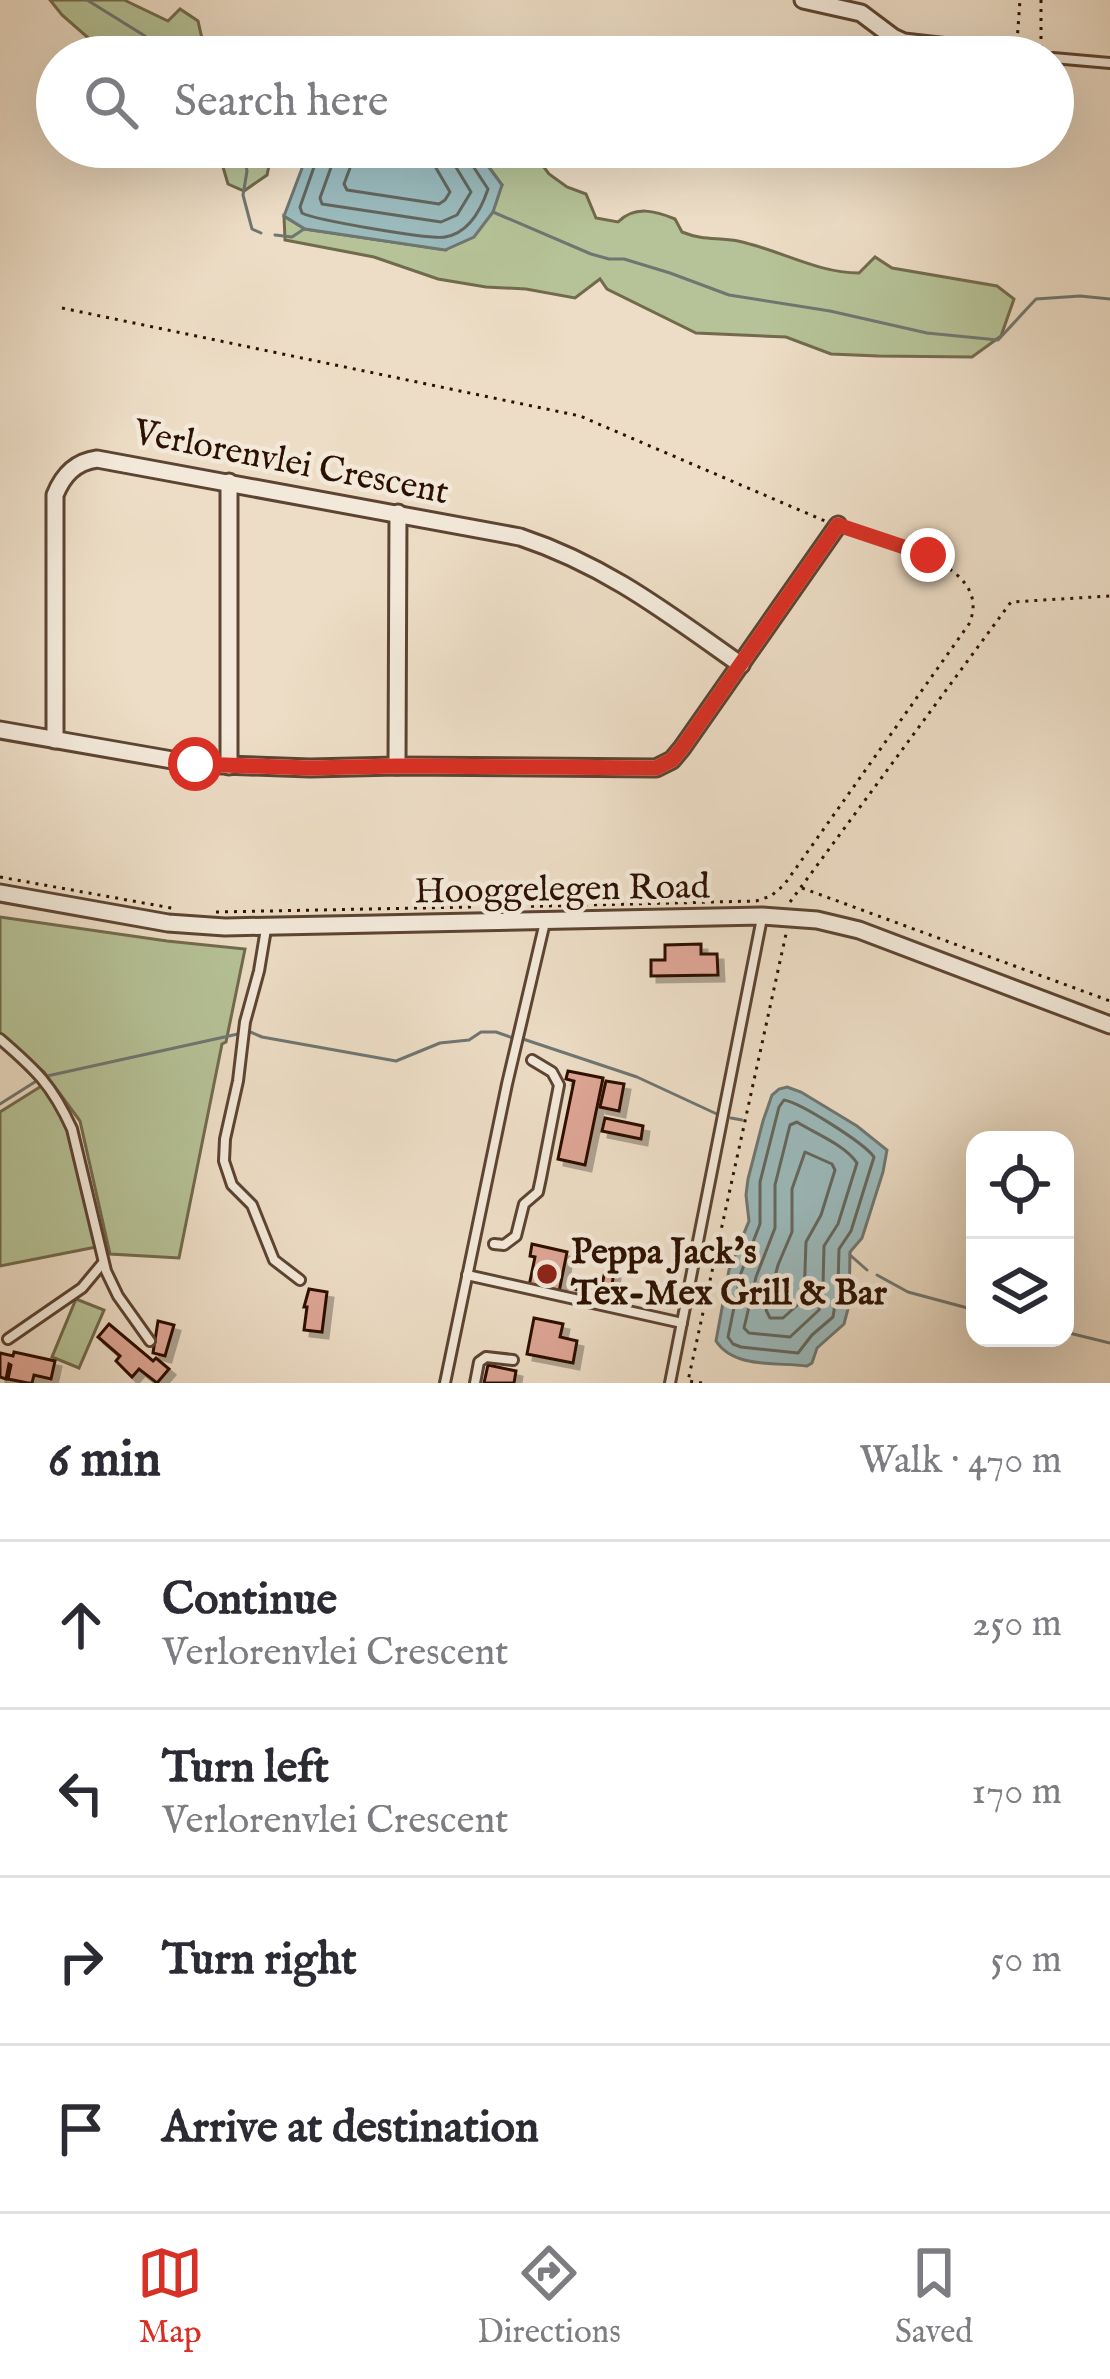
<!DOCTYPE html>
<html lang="en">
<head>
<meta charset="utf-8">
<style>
  :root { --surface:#fff; --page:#f7f7f7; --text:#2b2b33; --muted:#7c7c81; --line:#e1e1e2; --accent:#d93025 }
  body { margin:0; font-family:"IM FELL English",serif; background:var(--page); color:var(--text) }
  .controls { position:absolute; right:36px; bottom:36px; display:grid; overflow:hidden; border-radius:24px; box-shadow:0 12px 48px #0002 }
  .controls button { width:108px; height:108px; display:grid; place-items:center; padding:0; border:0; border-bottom:3px solid var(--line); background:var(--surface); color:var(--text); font:60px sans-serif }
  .stop { position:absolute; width:36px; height:36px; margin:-27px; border:9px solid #d93025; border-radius:50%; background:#fff }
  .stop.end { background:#d93025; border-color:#fff; box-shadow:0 3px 12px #0008 }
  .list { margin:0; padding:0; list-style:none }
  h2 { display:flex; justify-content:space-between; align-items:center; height:156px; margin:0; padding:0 48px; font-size:51px }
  h2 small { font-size:39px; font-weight:400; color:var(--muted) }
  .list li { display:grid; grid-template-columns:78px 1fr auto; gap:36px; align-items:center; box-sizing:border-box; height:168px; padding:0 48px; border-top:3px solid var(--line) }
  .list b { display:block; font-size:45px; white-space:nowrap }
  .list p { margin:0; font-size:39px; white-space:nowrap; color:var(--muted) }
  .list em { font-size:39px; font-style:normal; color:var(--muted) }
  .icon { flex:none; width:66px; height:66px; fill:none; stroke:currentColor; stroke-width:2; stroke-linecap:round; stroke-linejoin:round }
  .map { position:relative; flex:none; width:1110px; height:1383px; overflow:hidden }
  .search { position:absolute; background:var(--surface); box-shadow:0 12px 48px #0002; left:36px; right:36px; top:36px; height:132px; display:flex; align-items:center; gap:30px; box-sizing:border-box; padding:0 42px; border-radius:66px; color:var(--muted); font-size:45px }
  .sheet { height:828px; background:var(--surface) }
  nav { display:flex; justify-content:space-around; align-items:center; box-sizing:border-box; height:168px; border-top:3px solid var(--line); background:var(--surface); font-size:33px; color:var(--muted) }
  nav a { display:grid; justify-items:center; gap:6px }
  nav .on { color:var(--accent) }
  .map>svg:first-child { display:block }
  .green { fill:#b6c297; stroke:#726a4c; stroke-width:3 }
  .water { fill:#9bbabc; stroke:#6f7671; stroke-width:3 }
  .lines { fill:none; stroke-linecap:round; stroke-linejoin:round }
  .shore { stroke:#64665e; stroke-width:3 }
  .stream { stroke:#6f7671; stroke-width:3 }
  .building { fill:#dea696; stroke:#2d1100; stroke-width:3; filter:url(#shadow) }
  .lane-casing { stroke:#5d4432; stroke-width:14 }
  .street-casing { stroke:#5d4432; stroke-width:21 }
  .path { stroke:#2d1100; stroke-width:3; stroke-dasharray:3 6; stroke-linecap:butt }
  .lane { stroke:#f3e9da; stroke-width:8 }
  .street { stroke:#f3e9da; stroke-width:15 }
  .route { stroke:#d93025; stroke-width:15 }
  .poi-dot { fill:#8f2418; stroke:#f3e9da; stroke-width:4.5 }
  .labels { text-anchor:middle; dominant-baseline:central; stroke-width:9; stroke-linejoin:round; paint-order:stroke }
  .street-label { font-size:36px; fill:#2d1100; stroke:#f3e9da }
  .poi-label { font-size:36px; font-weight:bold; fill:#2d1100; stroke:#f3e9da; text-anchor:start }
</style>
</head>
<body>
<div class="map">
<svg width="1110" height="1383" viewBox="0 0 1110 1383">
  <defs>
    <filter id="shadow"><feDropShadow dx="6" dy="6" stdDeviation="0" flood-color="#0004"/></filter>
  </defs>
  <rect width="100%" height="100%" fill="#edddc6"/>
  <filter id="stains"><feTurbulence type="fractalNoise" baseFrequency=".00167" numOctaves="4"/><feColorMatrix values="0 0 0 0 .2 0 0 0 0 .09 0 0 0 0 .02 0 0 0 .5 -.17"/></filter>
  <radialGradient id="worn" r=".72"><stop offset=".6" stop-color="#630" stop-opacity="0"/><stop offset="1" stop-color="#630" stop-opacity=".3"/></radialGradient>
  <g class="green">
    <polygon points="50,0 124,0 168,21 180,9 198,21 203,43 219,57 110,57 62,15"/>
    <polygon points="217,147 273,147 267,175 244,191 228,184"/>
    <path d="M 474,147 L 522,147 L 537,158 L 549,174 L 567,187 L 586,194 L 596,218 L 618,222 C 635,205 656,211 675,219 L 682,232 C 704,241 717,237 738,241 C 780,250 817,273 859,273 L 875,257 L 892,268 L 997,286 L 1014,299 L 1001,336 L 972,357 L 878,356 L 831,354 L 786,337 L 696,333 L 607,289 L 600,279 L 575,298 L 526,289 L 486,287 L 438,279 L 374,257 L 285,240 L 284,216 L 305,229 L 446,250 L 502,185 Z"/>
    <polygon points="0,917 167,941 245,949 226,1042 222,1044 179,1258 110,1254 80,1121 44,1072 0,1033"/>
    <polygon points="43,1085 68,1130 96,1247 0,1266 0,1112"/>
    <polygon points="76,1299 104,1310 79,1368 52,1357"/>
  </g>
  <g class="water">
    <polygon points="310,147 474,147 502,185 493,212 474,237 445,250 305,229 284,216"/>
    <path d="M 787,1087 L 801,1092 L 857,1126 L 887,1150 L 883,1172 L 862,1238 L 850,1252 L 849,1305 L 844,1324 L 817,1348 L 812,1363 L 807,1366 C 777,1362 734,1369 716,1341 L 729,1270 L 749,1221 L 746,1195 L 748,1179 L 763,1121 L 772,1095 L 779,1089 Z"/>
  </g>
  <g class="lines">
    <g class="shore">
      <path d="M 321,147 L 300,207 L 302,213 C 315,220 431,240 445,237 C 469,233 481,210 488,189 L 467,157 L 466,147"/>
      <polyline points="336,147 334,159 320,198 322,204 441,222 457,215 471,192 454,164 450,147"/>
      <polyline points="354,147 353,160 344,184 347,190 439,204 445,200 450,192 436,168 432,147"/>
      <path d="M 784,1100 C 801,1103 864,1143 874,1157 L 851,1231 L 839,1249 L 838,1286 L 833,1317 L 812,1335 L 798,1353 L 741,1347 L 733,1344 L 728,1337 L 741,1273 L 760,1224 L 760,1182 L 779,1107 Z"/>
      <path d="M 797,1122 C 816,1134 845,1145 857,1163 L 838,1224 L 824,1246 L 823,1285 L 819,1310 L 790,1337 L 749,1333 L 744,1328 L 756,1277 L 775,1228 L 775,1185 L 790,1125 Z"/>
      <polygon points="805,1152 832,1164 835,1170 821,1215 806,1242 804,1299 783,1318 770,1318 766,1310 778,1265 792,1232 792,1189"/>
    </g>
    <g class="stream">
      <polyline points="87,0 145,36 168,57"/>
      <polyline points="242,147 247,171 243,195 252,229 261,233"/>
      <polyline points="493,212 591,254 609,259 624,259 670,273 729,295 830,311 927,333 998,340 1036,299 1080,296 1110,299"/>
      <polyline points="275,235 292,237 304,229"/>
      <polyline points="248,1031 262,1037 396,1061 440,1043 469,1040 481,1032 496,1032 513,1038"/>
      <polyline points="523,1039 637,1077 719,1115"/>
      <polyline points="47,1076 238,1034"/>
      <polyline points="0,1104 38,1080"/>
      <polyline points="731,1118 742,1120"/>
      <polyline points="850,1255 867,1270"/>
      <polyline points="877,1275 908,1292 975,1310"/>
      <polyline points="1065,1332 1110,1343"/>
    </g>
  </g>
  <g class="building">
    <polygon points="701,944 701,954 717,954 718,975 651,976 651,960 665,960 665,945"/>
    <polygon points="568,1071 603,1078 585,1165 558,1159 574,1081 566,1079"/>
    <polygon points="606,1081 624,1084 619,1111 600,1107"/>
    <polygon points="605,1118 643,1126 641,1139 602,1131"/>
    <polygon points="532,1244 567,1252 559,1292 529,1286 535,1257 530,1256"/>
    <polygon points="605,1271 614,1273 610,1296 570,1288 572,1279 602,1285"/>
    <polygon points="309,1289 327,1292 322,1332 304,1330 307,1307 304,1307"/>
    <polygon points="534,1318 563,1324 560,1337 577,1341 573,1363 527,1354"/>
    <polygon points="158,1321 174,1325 165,1356 153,1353"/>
    <polygon points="109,1324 153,1361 156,1358 169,1369 157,1383 139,1369 132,1377 116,1361 120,1356 98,1337"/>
    <polygon points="14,1352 55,1361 51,1379 34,1375 32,1383 28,1383 8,1379 11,1365 9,1364 6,1379 0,1377 0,1353 13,1356"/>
    <polygon points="488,1365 516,1371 514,1383 484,1383"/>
  </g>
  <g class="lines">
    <g class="lane-casing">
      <g id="lane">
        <polyline points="1053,58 1110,63"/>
        <polyline points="266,929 259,971 245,1022 238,1081 225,1139 224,1161 232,1185 252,1205 274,1260 300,1280"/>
        <path d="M 0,1039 C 36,1070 52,1085 72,1129 L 106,1271 L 118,1296 L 150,1341"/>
        <polyline points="494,1244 504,1245 516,1236 524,1204 538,1192 541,1178 559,1085 552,1072 532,1060"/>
        <polyline points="467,1275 682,1323"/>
        <polyline points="8,1339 82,1288 102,1264"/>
        <polyline points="445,1383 507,1084 545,922"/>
        <polyline points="475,1383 479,1362 486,1357 513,1360"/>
        <polyline points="670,1383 762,918"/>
      </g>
    </g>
    <g class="street-casing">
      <g id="street">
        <polyline points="803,0 861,13 893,37 904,42 1029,56"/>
        <polyline points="0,730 195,764 310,768 397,766 656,768 672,760 682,748 838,525"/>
        <path d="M 55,740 L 55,495 C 63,475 75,462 97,459 L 520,537 C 607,566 667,613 741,665"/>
        <polyline points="229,766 229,482"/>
        <polyline points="397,766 398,513"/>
        <polyline points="0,893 168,923 225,927 762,916 817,920 859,930 1110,1025"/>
      </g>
    </g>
    <g class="path">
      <polyline points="1041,0 1041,46"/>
      <polyline points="1017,42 1020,0"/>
      <polyline points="62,308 580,416 825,521"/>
      <polyline points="0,877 177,909"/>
      <polyline points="802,888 1110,1001"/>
      <polyline points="790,902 1011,602 1110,596"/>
      <path d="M 504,907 L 756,901 L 771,896 L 784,885 L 969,624 C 995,565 890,543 851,530"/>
      <polyline points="216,912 471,907"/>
      <polyline points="702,1383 688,1381 786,934"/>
    </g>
    <use href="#lane" class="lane"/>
    <use href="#street" class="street"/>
  </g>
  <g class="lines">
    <polyline class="route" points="195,764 310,768 397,766 656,768 672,760 682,748 838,525 928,555"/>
  </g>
  <circle class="poi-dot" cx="547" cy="1274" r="12"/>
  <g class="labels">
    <g class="street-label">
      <text transform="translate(291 463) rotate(11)">Verlorenvlei Crescent</text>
      <text transform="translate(562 890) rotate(-1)">Hooggelegen Road</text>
    </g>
    <g class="poi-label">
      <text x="571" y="1253">Peppa Jack's<tspan x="571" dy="41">Tex-Mex Grill &amp; Bar</tspan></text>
    </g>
  </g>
  <rect width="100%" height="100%" filter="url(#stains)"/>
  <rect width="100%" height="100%" fill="url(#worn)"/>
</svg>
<div class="controls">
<button><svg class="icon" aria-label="locate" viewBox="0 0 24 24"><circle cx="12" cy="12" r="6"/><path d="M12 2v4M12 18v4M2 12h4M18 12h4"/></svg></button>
<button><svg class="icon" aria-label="layers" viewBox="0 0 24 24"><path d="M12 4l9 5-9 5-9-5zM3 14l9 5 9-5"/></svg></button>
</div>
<div class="stop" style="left:195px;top:764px"></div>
<div class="stop end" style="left:928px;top:555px"></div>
<div class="search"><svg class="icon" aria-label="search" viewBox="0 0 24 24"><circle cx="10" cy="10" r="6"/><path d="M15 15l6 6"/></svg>Search here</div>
</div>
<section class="sheet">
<h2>6 min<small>Walk · 470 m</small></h2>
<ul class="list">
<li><svg class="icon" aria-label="ahead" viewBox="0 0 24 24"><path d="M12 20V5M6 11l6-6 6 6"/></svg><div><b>Continue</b><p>Verlorenvlei Crescent</p></div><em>250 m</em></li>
<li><svg class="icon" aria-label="left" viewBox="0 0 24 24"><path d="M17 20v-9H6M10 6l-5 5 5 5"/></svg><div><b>Turn left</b><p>Verlorenvlei Crescent</p></div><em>170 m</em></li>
<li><svg class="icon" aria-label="right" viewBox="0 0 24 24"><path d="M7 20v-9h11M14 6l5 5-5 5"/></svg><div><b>Turn right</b></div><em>50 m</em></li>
<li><svg class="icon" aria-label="arrive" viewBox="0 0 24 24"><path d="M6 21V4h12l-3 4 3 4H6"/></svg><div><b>Arrive at destination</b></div></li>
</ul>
</section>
<nav>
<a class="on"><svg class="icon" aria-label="map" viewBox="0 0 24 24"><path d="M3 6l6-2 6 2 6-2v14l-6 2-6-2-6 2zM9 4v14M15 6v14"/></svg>Map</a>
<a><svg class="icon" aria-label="directions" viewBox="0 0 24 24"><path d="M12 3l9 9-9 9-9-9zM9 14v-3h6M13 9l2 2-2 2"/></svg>Directions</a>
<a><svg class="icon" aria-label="saved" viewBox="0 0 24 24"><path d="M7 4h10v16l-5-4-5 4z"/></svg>Saved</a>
</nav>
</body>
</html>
